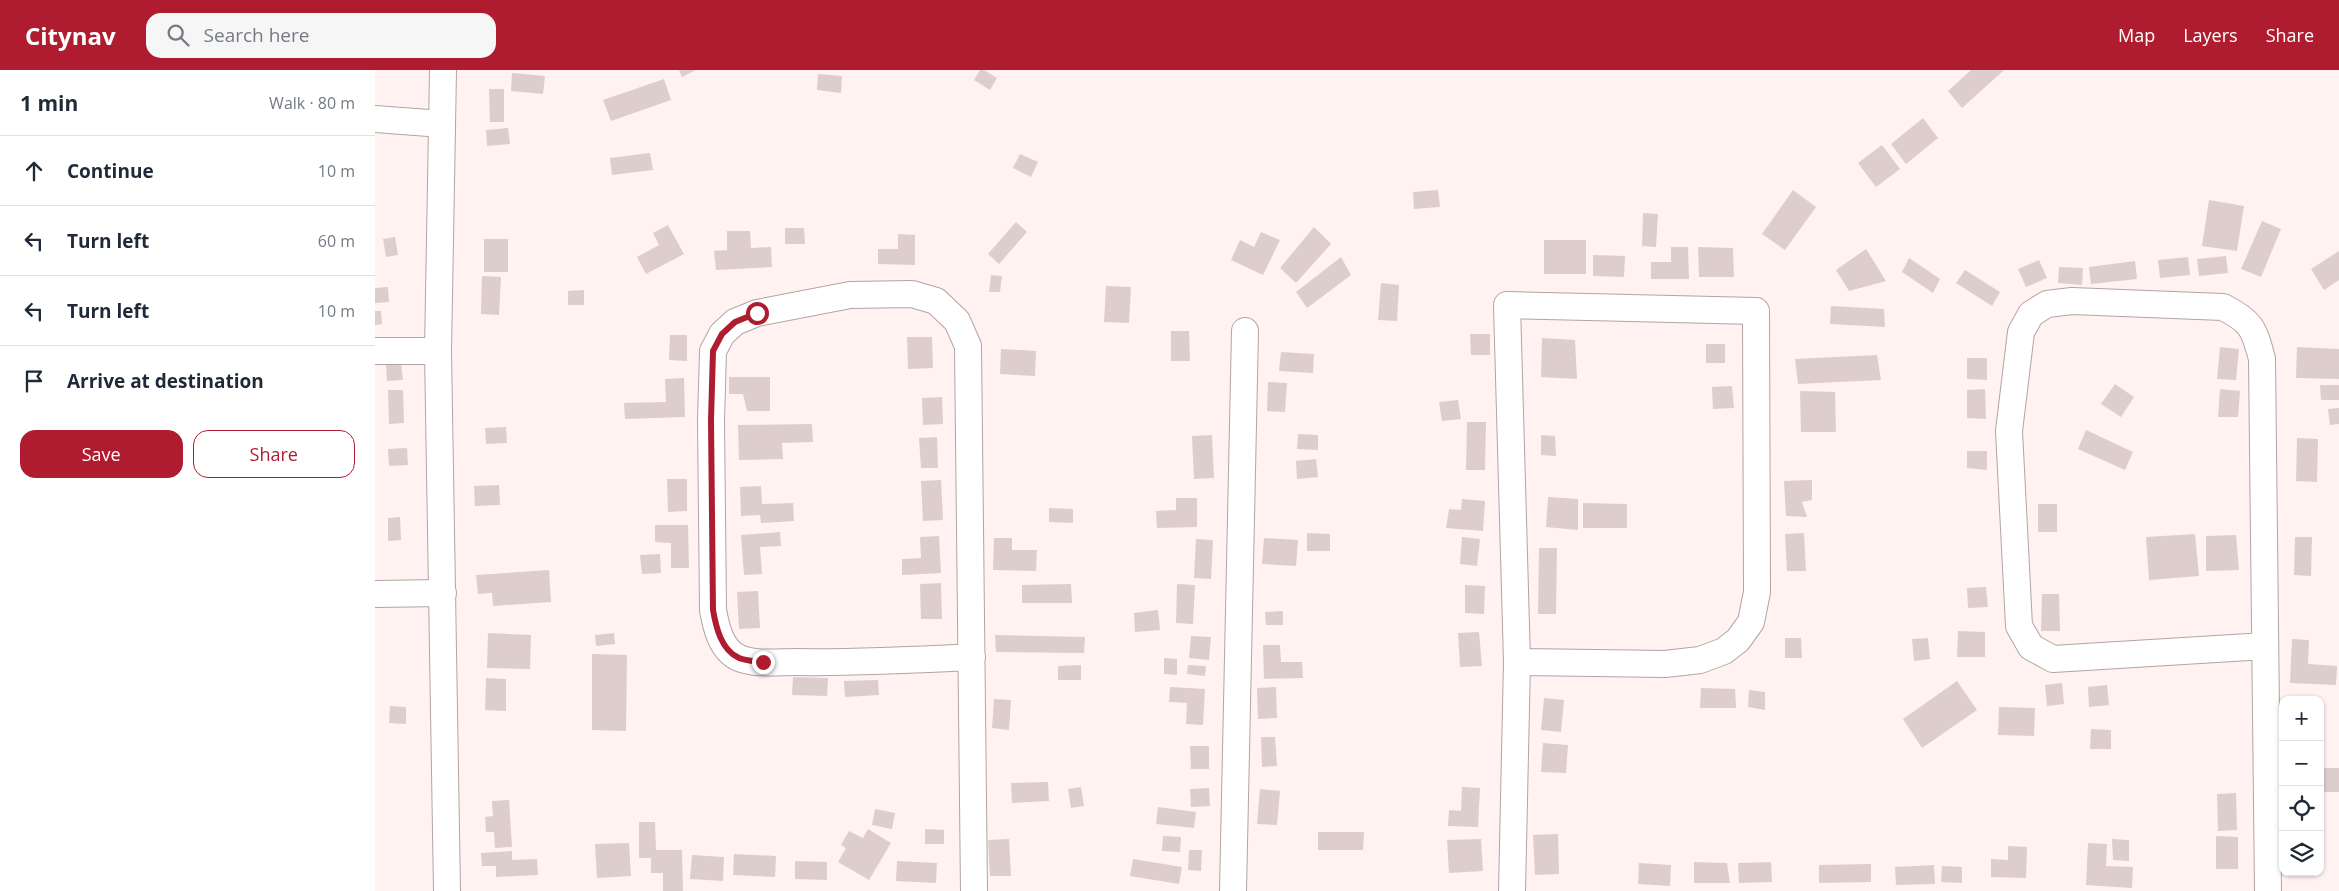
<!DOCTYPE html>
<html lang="en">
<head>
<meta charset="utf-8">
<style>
  :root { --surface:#fff; --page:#f6f6f7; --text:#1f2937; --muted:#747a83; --line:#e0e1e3; --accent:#af1c2f }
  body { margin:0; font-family:"Open Sans",sans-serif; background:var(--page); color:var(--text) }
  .controls { position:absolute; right:15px; bottom:15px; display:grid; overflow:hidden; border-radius:10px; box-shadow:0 1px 4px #0004 }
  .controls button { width:45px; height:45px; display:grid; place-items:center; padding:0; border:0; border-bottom:1px solid var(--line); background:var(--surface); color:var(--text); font:25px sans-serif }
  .stop { position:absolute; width:15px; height:15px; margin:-11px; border:4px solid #af1c2f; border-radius:50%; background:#fff }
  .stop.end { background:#af1c2f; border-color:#fff; box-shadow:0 1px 5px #0008 }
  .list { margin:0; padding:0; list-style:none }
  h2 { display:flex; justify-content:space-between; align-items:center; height:65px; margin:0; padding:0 20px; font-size:21px }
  h2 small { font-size:16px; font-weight:400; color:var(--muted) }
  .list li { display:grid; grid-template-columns:32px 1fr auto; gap:15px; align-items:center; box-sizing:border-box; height:70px; padding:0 20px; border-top:1px solid var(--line) }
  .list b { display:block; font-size:19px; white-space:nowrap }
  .list em { font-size:16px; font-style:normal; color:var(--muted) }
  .actions { display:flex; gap:10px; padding:15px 20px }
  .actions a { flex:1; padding:11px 0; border:1px solid var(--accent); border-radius:15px; text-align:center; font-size:18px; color:var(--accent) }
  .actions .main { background:var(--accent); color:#fff }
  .icon { flex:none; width:28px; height:28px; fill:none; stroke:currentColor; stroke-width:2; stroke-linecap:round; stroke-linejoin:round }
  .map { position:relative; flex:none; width:1964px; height:821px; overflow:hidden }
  header { display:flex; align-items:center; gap:30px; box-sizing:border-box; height:70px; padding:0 25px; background:var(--accent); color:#fff }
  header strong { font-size:24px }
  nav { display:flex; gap:28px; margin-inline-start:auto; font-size:18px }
  .search { width:350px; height:45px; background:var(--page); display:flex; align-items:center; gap:12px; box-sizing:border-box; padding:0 18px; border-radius:15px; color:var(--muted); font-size:19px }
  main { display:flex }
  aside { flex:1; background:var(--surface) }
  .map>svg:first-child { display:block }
  .building { fill:#ddcecd }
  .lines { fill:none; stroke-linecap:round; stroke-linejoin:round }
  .minor-casing { stroke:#b3a4a4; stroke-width:28 }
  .minor { stroke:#fff; stroke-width:26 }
  .route { stroke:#af1c2f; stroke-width:6 }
</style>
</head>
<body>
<header>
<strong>Citynav</strong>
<div class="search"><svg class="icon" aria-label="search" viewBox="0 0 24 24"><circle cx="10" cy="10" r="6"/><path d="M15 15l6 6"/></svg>Search here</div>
<nav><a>Map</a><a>Layers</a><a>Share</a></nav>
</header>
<main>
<aside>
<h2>1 min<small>Walk · 80 m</small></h2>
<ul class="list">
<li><svg class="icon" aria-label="ahead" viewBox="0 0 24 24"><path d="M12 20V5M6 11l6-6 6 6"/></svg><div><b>Continue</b></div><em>10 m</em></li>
<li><svg class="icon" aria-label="left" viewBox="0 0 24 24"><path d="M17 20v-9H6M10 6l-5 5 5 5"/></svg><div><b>Turn left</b></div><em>60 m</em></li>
<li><svg class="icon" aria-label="left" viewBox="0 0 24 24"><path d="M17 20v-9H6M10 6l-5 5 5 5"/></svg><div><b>Turn left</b></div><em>10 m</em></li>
<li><svg class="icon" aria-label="arrive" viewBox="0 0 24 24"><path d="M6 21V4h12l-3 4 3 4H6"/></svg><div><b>Arrive at destination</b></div></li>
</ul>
<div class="actions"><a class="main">Save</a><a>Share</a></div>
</aside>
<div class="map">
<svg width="1964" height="821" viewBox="0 0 1964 821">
  <rect width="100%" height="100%" fill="#fff2f1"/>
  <g class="building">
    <polygon points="304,0 321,0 307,7"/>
    <polygon points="605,0 609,0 622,8 615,20 599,10"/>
    <polygon points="1596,0 1629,0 1587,38 1573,21"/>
    <polygon points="137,3 170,6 168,24 136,21"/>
    <polygon points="443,4 467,6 466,23 442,20"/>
    <polygon points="289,9 296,30 236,51 228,30"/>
    <polygon points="114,19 129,19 129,52 115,52"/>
    <polygon points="1548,48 1563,68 1531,94 1516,74"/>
    <polygon points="133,58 135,74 112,76 111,60"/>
    <polygon points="1507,75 1525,99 1501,117 1483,93"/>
    <polygon points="275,83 278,100 237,105 235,88"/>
    <polygon points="645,84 663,92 656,107 638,98"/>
    <polygon points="1063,120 1065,137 1039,139 1038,122"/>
    <polygon points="1418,120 1441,137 1410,180 1387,164"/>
    <polygon points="1834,130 1869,136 1862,181 1827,176"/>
    <polygon points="1268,143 1283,144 1281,177 1267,176"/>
    <polygon points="1887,151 1906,159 1886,207 1866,199"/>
    <polygon points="641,152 652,162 624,194 613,184"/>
    <polygon points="293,155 309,184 271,204 262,187 284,175 278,163"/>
    <polygon points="939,157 956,174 921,213 905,198"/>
    <polygon points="410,158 429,158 430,174 410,174"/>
    <polygon points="352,161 375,161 376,178 396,177 397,197 341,200 339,181 352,180"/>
    <polygon points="886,162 905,170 888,205 856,190 865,170 879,177"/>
    <polygon points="523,164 540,165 540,195 503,194 503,179 523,179"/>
    <polygon points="20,167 23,185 11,187 8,169"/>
    <rect x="109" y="169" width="24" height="33"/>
    <rect x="1169" y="170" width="42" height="34"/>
    <polygon points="1296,177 1313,177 1314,209 1276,209 1276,192 1296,192"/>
    <polygon points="1323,177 1358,178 1359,207 1324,207"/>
    <polygon points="1491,179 1511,211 1474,221 1461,200"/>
    <polygon points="1964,181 1964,210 1949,220 1936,199"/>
    <polygon points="1218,185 1250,186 1249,207 1218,206"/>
    <polygon points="1851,186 1853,203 1824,206 1822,189"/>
    <polygon points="966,187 976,205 932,238 921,222"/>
    <polygon points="1813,187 1815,205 1785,208 1783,190"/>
    <polygon points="1534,188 1565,209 1558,223 1527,202"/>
    <polygon points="1664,190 1672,208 1651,217 1643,199"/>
    <polygon points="1760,191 1762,209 1716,214 1714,197"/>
    <polygon points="1684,197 1708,198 1707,215 1683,213"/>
    <polygon points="1590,200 1625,222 1617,236 1581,213"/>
    <polygon points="616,205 627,206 625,222 614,222"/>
    <polygon points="107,206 126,207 124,245 106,244"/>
    <polygon points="1006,213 1024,215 1022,251 1003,250"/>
    <polygon points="731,216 756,217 754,253 729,252"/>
    <polygon points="13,217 14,232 0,233 0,218"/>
    <polygon points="209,220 209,235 193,235 193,221"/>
    <polygon points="1456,236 1509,239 1510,257 1455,254"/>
    <polygon points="0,241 6,241 7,254 0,255"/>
    <polygon points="796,261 814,261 815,291 796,291"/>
    <polygon points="1095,264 1115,264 1115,285 1096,285"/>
    <polygon points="295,265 312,265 312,291 294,290"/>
    <polygon points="532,267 557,267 558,298 533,299"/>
    <polygon points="1167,268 1200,270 1202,309 1166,307"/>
    <rect x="1331" y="274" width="19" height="19"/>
    <polygon points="1845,277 1864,279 1861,310 1842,309"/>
    <polygon points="1922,277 1964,279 1964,309 1921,308"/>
    <polygon points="626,279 661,281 660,306 625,304"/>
    <polygon points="906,282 939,284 938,303 904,301"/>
    <polygon points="1502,285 1506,310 1423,314 1420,289"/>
    <polygon points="1592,288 1612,288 1612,310 1592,309"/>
    <polygon points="26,293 28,310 12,311 11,294"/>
    <polygon points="354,307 395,307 395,341 372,341 368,324 354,324"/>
    <polygon points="309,308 310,347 250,349 249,333 291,332 290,309"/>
    <polygon points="893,312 912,313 910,342 892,341"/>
    <polygon points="1740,314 1759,327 1746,347 1726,334"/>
    <polygon points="1945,315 1964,315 1964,330 1946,330"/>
    <polygon points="1357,316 1359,338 1338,339 1337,317"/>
    <polygon points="1610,319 1611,349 1592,348 1592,320"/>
    <polygon points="1845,319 1865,321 1863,347 1843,347"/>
    <polygon points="13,320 28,320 29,353 14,354"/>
    <polygon points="1425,321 1460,322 1461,362 1426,362"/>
    <polygon points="567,327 568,354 548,355 547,328"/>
    <polygon points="1083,330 1086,349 1067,351 1064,332"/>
    <polygon points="1964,338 1964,354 1955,355 1953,339"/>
    <polygon points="1092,352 1111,352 1110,400 1091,400"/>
    <polygon points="437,354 438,372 407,373 408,389 364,390 363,355"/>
    <polygon points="131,357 132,373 111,374 110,358"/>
    <polygon points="1711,360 1758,382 1750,400 1703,379"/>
    <polygon points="923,364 943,365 943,380 922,379"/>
    <polygon points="837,365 839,408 819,409 817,366"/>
    <polygon points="1166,365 1180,366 1181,386 1166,385"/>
    <polygon points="562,367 563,398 546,398 544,368"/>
    <polygon points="1922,368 1943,369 1942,412 1921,411"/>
    <polygon points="32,378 33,395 14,396 13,379"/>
    <polygon points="1592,381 1612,381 1612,400 1592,398"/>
    <polygon points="941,389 943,407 922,409 921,391"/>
    <polygon points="292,409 312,409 312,441 293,442"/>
    <polygon points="566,410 568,450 548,451 546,411"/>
    <polygon points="1437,410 1437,430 1427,432 1432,447 1411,446 1409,411"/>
    <polygon points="124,415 125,435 100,436 99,416"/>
    <polygon points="386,416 387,434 418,433 419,451 386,453 385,445 366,446 365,417"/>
    <polygon points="1173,427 1203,429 1203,460 1171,457"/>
    <polygon points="801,428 822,428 822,457 782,458 781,441 801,440"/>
    <polygon points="1087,429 1110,431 1108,461 1071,458 1074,439 1086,440"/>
    <polygon points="1208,433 1252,434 1252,458 1208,458"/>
    <rect x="1663" y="434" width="19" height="28"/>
    <polygon points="674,438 698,439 698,453 674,452"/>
    <polygon points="25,447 26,470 13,471 13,448"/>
    <polygon points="280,455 313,455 314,498 296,498 296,473 280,472"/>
    <polygon points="405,462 406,476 385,477 387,504 369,505 366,465"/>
    <polygon points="932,463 955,464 955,481 932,481"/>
    <polygon points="1429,463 1431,501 1412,501 1410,464"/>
    <polygon points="1820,464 1824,506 1774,510 1771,467"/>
    <polygon points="1861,465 1864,500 1831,501 1831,466"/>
    <polygon points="564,466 566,503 527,505 527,489 546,488 545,467"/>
    <polygon points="1087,467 1105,469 1102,496 1085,494"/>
    <polygon points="1920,467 1937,467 1936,506 1919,505"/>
    <polygon points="619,468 637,468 637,480 662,480 661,501 618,500"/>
    <polygon points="889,468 923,470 921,496 887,494"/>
    <polygon points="821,469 838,470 836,509 819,508"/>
    <polygon points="1164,478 1182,478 1181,544 1163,544"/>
    <polygon points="285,484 286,503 267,504 265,485"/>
    <polygon points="174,500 176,532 118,536 117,523 103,524 101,505"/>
    <polygon points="566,513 567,549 546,549 545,514"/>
    <polygon points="696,514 697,533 647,533 647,515"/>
    <polygon points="802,514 820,515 818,554 801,553"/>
    <polygon points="1090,515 1110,516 1109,544 1090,543"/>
    <polygon points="1611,517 1613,537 1593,538 1592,518"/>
    <polygon points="383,521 385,558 364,559 362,522"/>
    <polygon points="1667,524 1684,524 1685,561 1666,561"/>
    <polygon points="783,540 785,560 760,562 759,543"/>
    <polygon points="908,541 908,555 891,555 890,542"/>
    <polygon points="1583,561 1610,562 1610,587 1582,587"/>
    <polygon points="1104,562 1107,596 1085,597 1083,563"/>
    <polygon points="113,563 156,565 155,599 112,598"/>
    <polygon points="239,563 240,574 221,576 220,565"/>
    <polygon points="620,565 710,567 709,583 621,582"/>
    <polygon points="816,566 836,567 834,590 814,588"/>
    <polygon points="1410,568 1426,568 1427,588 1410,588"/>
    <polygon points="1553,568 1555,589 1539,591 1537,569"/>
    <polygon points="1917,569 1934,570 1933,594 1962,596 1961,615 1915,613"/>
    <polygon points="888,575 905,575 906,592 927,592 928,608 889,609"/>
    <polygon points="217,584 252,585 251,661 217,660"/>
    <polygon points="789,588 802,589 802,605 789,604"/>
    <polygon points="706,595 706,610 683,610 683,596"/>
    <polygon points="813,595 831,596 830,606 812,604"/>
    <polygon points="418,607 453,608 452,626 417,625"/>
    <polygon points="111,608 131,609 131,641 110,640"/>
    <polygon points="503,610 504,625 470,627 469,611"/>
    <polygon points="1582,611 1602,640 1547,678 1528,649"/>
    <polygon points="1687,613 1689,634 1672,636 1670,615"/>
    <polygon points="1732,615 1734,635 1714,637 1713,617"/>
    <polygon points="795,617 830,619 828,655 811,654 812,633 794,632"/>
    <polygon points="901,617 902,648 883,649 882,618"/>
    <polygon points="1326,618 1360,619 1361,638 1325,638"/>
    <polygon points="1374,620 1390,622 1390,640 1373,637"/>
    <polygon points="1169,628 1189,630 1186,662 1166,660"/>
    <polygon points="619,629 636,630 634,660 617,658"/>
    <polygon points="15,636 31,637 31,654 14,653"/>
    <polygon points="1624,637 1660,638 1659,666 1623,665"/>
    <polygon points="1716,659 1736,660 1736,679 1715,679"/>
    <polygon points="886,667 900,667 902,696 887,697"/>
    <polygon points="1168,673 1193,675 1191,703 1166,702"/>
    <polygon points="815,676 834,676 834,699 816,699"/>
    <rect x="1945" y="698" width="19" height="24"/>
    <polygon points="673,712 674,731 637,733 636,713"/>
    <polygon points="706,717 709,736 696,738 693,719"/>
    <polygon points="1087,717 1105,718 1103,757 1073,756 1074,740 1086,741"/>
    <polygon points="834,718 835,736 816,737 815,719"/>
    <polygon points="885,719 905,721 902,755 882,754"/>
    <polygon points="1861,723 1862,760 1843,761 1842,724"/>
    <polygon points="134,730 137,777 120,778 119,762 111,762 110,747 118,746 117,731"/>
    <polygon points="783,737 821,742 819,758 781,754"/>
    <polygon points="500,739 520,743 517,759 497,755"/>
    <polygon points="264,752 280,752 281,780 307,780 308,821 288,821 288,803 276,803 276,788 264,788"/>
    <polygon points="493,759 516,773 494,810 463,792 471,778 466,775 474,761 488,768"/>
    <polygon points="550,759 569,760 569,774 550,774"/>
    <polygon points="943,762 989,762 988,780 943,780"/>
    <polygon points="1183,764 1184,804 1160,805 1158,765"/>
    <polygon points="788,766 806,767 805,782 787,781"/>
    <polygon points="1841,766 1863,767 1863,799 1841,799"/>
    <polygon points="634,769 636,806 615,806 613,770"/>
    <polygon points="1106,769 1108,801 1074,803 1072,770"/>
    <polygon points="1737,769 1754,770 1754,791 1738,790"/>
    <polygon points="254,773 256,806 222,808 220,774"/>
    <polygon points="1713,773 1732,774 1731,796 1758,797 1757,818 1711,815"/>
    <polygon points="1633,776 1652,777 1651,808 1616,807 1616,789 1633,790"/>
    <polygon points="814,780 827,780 826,801 813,800"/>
    <polygon points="137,781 137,790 162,789 163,805 121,807 121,796 107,796 106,783"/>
    <polygon points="359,784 401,786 400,807 358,805"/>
    <polygon points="317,785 349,787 348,811 315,809"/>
    <polygon points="758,789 807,797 804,814 755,806"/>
    <polygon points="420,791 452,792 452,810 420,809"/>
    <polygon points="522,791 562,793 561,813 521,811"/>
    <polygon points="1319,792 1352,793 1355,813 1319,813"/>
    <polygon points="1396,792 1397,812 1364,813 1363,793"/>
    <polygon points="1264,793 1296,795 1295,816 1263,814"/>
    <polygon points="1496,794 1496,812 1444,813 1444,795"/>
    <polygon points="1559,795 1560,814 1521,815 1520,797"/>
    <polygon points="1567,796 1587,797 1587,813 1566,812"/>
  </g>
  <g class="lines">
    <g class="minor-casing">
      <g id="minor">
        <polyline points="68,0 63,281 72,821"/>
        <polyline points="0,49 67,54"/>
        <polyline points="0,281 63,281"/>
        <polyline points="0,524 68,523"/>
        <path d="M 1890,576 L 1678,589 L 1656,577 L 1644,556 L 1634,361 L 1646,262 L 1656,244 L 1672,234 L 1697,231 L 1848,237 C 1876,251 1879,258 1887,289 L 1893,821"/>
        <path d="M 597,587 C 538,590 480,593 421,592 C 403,592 381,595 364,588 C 346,580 341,557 338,540 L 336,350 L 338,281 L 347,264 L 360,252 L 382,243 L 475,225 L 537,224 L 561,231 L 582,251 L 593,276 L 599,821"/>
        <polyline points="858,821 870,261"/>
        <polyline points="1137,821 1142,592 1132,235 1381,241 1382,522 1376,552 1363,570 1349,581 1325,590 1290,594 1142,592"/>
      </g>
    </g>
    <use href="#minor" class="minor"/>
  </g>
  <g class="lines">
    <path class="route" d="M 382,243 L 360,252 L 347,264 L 338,281 L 336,350 L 338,540 C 341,557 346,580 364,588 C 371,591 381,591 388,592"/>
  </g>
</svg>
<div class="controls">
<button>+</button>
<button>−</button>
<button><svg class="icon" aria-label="locate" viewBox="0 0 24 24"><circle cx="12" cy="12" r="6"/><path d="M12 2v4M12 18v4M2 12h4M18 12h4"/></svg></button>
<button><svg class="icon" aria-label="layers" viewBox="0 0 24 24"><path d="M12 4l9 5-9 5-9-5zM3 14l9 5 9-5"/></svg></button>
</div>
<div class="stop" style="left:382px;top:243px"></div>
<div class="stop end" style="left:388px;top:592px"></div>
</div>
</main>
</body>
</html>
